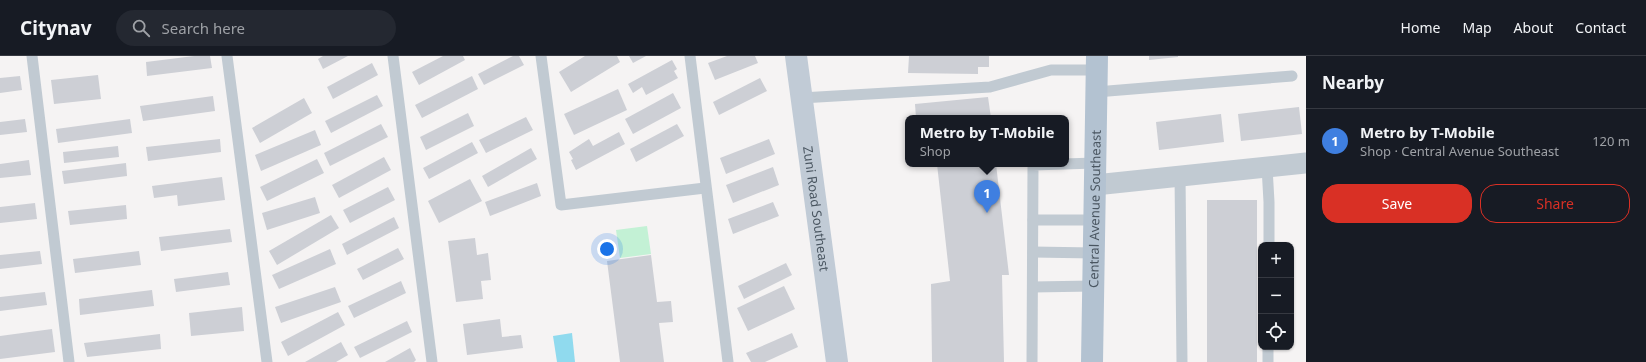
<!DOCTYPE html>
<html lang="en">
<head>
<meta charset="utf-8">
<style>
  :root { --surface:#171b24; --page:#242831; --text:#f1f3f6; --muted:#9ea1a6; --line:#363941; --accent:#d93025 }
  body { margin:0; font-family:"Noto Sans",sans-serif; background:var(--page); color:var(--text) }
  .controls { position:absolute; right:12px; bottom:12px; display:grid; overflow:hidden; border-radius:8px; box-shadow:0 1px 3px #0004 }
  .controls button { width:36px; height:36px; display:grid; place-items:center; padding:0; border:0; border-bottom:1px solid var(--line); background:var(--surface); color:var(--text); font:20px sans-serif }
  .you { position:absolute; left:607px; top:193px; width:14px; height:14px; margin:-10px; border:3px solid #fff; border-radius:50%; background:#1a73e8; box-shadow:0 0 0 6px #1a73e833 }
  .badge { display:grid; place-items:center; width:26px; height:26px; border-radius:50%; background:var(--accent); color:#fff; font-size:13px; font-weight:700 }
  .pin { position:absolute; translate:-50% -33px; filter:drop-shadow(0 1px 2px #0008) }
  .pin::after { content:''; position:absolute; top:21px; width:14px; height:12px; background:inherit; clip-path:polygon(0 0,100% 0,50% 100%) }
  .popup { position:absolute; left:905px; top:59px; width:164px; height:52px; box-sizing:border-box; display:grid; place-content:center; border-radius:8px; background:var(--surface); filter:drop-shadow(0 1px 3px #0005); font-size:13px; white-space:nowrap; color:var(--muted) }
  .popup b { font-size:15px; color:var(--text) }
  .popup::after { content:''; position:absolute; left:50%; top:100%; margin-left:-8px; border:8px solid transparent; border-top-color:var(--surface) }
  .list { margin:0; padding:0; list-style:none }
  h2 { display:flex; justify-content:space-between; align-items:center; height:52px; margin:0; padding:0 16px; font-size:17px }
  h2 small { font-size:13px; font-weight:400; color:var(--muted) }
  .list li { display:grid; grid-template-columns:26px 1fr auto; gap:12px; align-items:center; box-sizing:border-box; height:64px; padding:0 16px; border-top:1px solid var(--line) }
  .list b { display:block; font-size:15px; white-space:nowrap }
  .list p { margin:0; font-size:13px; white-space:nowrap; color:var(--muted) }
  .list em { font-size:13px; font-style:normal; color:var(--muted) }
  .actions { display:flex; gap:8px; padding:12px 16px }
  .actions a { flex:1; padding:9px 0; border:1px solid var(--accent); border-radius:16px; text-align:center; font-size:14px; color:var(--accent) }
  .actions .main { background:var(--accent); color:#fff }
  .icon { flex:none; width:22px; height:22px; fill:none; stroke:currentColor; stroke-width:2; stroke-linecap:round; stroke-linejoin:round }
  .map { position:relative; flex:none; width:1306px; height:306px; overflow:hidden }
  header { display:flex; align-items:center; gap:24px; box-sizing:border-box; height:56px; padding:0 20px; background:var(--surface); border-bottom:1px solid var(--line) }
  header strong { font-size:19px }
  nav { display:flex; gap:22px; margin-inline-start:auto; font-size:14px }
  .search { width:280px; height:36px; background:var(--page); display:flex; align-items:center; gap:10px; box-sizing:border-box; padding:0 14px; border-radius:22px; color:var(--muted); font-size:15px }
  main { display:flex }
  aside { flex:1; background:var(--surface) }
  .map>svg:first-child { display:block }
  .green { fill:#c3f1d5 }
  .water { fill:#90daee }
  .building { fill:#cdcfd5 }
  .lines { fill:none; stroke-linecap:round; stroke-linejoin:round }
  .lane { stroke:#c1cad2; stroke-width:11 }
  .street { stroke:#c1cad2; stroke-width:21 }
  .secondary { stroke:#c1cbd6; stroke-width:22 }
  .primary { stroke:#b3c2d1; stroke-width:22 }
  .labels { text-anchor:middle; dominant-baseline:central; stroke-width:3; stroke-linejoin:round; paint-order:stroke }
  .street-label { font-size:13px; fill:#4a5661; stroke:#fff }
</style>
</head>
<body>
<header>
<strong>Citynav</strong>
<div class="search"><svg class="icon" aria-label="search" viewBox="0 0 24 24"><circle cx="10" cy="10" r="6"/><path d="M15 15l6 6"/></svg>Search here</div>
<nav><a>Home</a><a>Map</a><a>About</a><a>Contact</a></nav>
</header>
<main>
<div class="map">
<svg width="1306" height="306" viewBox="0 0 1306 306">
  <rect width="100%" height="100%" fill="#f5f3f3"/>
  <polygon class="green" points="647,170 651,198 620,202 616,174"/>
  <polygon class="water" points="572,277 575,306 557,306 553,280"/>
  <g class="building">
    <polygon points="194,0 210,0 212,12 147,20 146,6"/>
    <polygon points="323,0 348,0 323,13 318,3"/>
    <polygon points="443,0 463,0 465,4 419,29 412,16"/>
    <polygon points="513,0 519,0 524,9 484,29 478,18"/>
    <polygon points="585,0 617,0 620,6 571,36 559,16"/>
    <polygon points="629,0 646,0 633,7"/>
    <polygon points="727,0 755,0 758,7 715,24 708,7"/>
    <polygon points="909,0 989,0 989,11 978,11 978,18 908,17"/>
    <polygon points="1149,0 1178,0 1178,1 1149,4"/>
    <polygon points="672,4 677,13 674,15 678,22 646,39 642,31 633,37 628,28"/>
    <polygon points="372,7 378,19 333,43 327,31"/>
    <polygon points="98,19 101,43 54,48 51,24"/>
    <polygon points="20,20 22,34 0,37 0,22"/>
    <polygon points="472,20 478,33 422,62 415,49"/>
    <polygon points="760,22 767,35 719,59 713,46"/>
    <polygon points="618,33 627,54 574,79 564,58"/>
    <polygon points="673,37 681,52 633,78 625,63"/>
    <polygon points="377,39 383,50 331,77 325,65"/>
    <polygon points="213,40 215,55 143,65 140,50"/>
    <polygon points="988,41 991,62 916,62 915,48"/>
    <polygon points="304,42 312,57 260,87 252,72"/>
    <polygon points="1299,51 1302,78 1241,85 1238,58"/>
    <polygon points="468,57 474,70 426,94 420,81"/>
    <polygon points="1221,58 1224,86 1159,94 1156,66"/>
    <polygon points="526,61 533,74 486,97 479,84"/>
    <polygon points="25,63 27,76 0,79 0,66"/>
    <polygon points="130,63 132,77 58,87 56,73"/>
    <polygon points="381,68 388,81 330,110 324,97"/>
    <polygon points="677,68 684,80 636,106 630,93"/>
    <polygon points="315,74 321,89 261,115 255,99"/>
    <polygon points="619,76 625,88 576,114 571,104 573,103 569,96 589,83 593,90"/>
    <polygon points="220,83 221,96 148,105 146,91"/>
    <polygon points="769,83 775,98 726,118 720,102"/>
    <polygon points="472,86 478,97 429,123 423,112"/>
    <polygon points="118,90 119,101 64,107 63,96"/>
    <polygon points="531,92 537,103 488,131 482,120"/>
    <polygon points="384,101 391,114 339,142 332,129"/>
    <polygon points="317,103 324,117 267,145 260,131"/>
    <polygon points="29,104 31,119 0,122 0,108"/>
    <polygon points="126,107 127,120 64,128 62,115"/>
    <polygon points="937,108 996,108 1009,219 1002,219 1004,306 932,306 931,228 950,225"/>
    <polygon points="773,111 779,129 733,147 726,129"/>
    <polygon points="222,121 225,144 178,150 177,139 154,142 152,130"/>
    <polygon points="470,123 482,145 439,167 428,145"/>
    <polygon points="537,127 541,140 490,160 485,146"/>
    <polygon points="388,131 395,144 350,167 343,154"/>
    <polygon points="315,141 320,157 267,174 262,157"/>
    <rect x="1207" y="144" width="50" height="162"/>
    <polygon points="773,146 779,160 733,178 728,163"/>
    <polygon points="35,147 37,163 0,167 0,151"/>
    <polygon points="126,149 127,163 70,169 68,155"/>
    <polygon points="331,159 339,172 277,209 269,195"/>
    <polygon points="394,161 399,172 347,199 342,188"/>
    <polygon points="230,173 232,186 161,195 159,181"/>
    <polygon points="475,182 477,199 488,197 491,224 481,225 483,243 456,246 448,185"/>
    <polygon points="398,192 404,203 363,224 357,213"/>
    <polygon points="330,193 336,208 279,233 272,219"/>
    <polygon points="40,195 42,208 0,213 0,199"/>
    <polygon points="139,195 141,209 75,217 73,203"/>
    <polygon points="651,199 657,246 671,245 673,266 659,267 664,306 620,306 607,205"/>
    <polygon points="786,207 792,219 744,243 738,230"/>
    <polygon points="228,216 230,229 176,236 174,223"/>
    <polygon points="401,225 406,237 354,262 348,250"/>
    <polygon points="784,230 795,253 748,275 737,252"/>
    <polygon points="335,231 341,246 281,267 275,251"/>
    <polygon points="152,234 154,250 80,259 79,243"/>
    <polygon points="45,236 47,249 0,255 0,241"/>
    <polygon points="242,251 244,275 191,280 189,257"/>
    <polygon points="338,256 345,269 288,300 281,286"/>
    <polygon points="500,263 502,281 521,279 523,292 467,299 463,268"/>
    <polygon points="407,265 412,276 360,302 354,291"/>
    <polygon points="52,273 55,296 0,303 0,280"/>
    <polygon points="792,277 798,291 765,306 751,306 746,297"/>
    <polygon points="160,278 161,293 87,301 84,287"/>
    <polygon points="341,286 348,299 336,306 305,306"/>
    <polygon points="410,292 416,304 414,306 385,306"/>
  </g>
  <g class="lines">
    <g class="lane">
      <polyline points="32,0 69,306"/>
      <polyline points="227,0 267,306"/>
      <polyline points="393,0 432,306"/>
      <polyline points="541,0 561,149 705,132"/>
      <polyline points="690,0 728,306"/>
      <polyline points="1096,36 1292,20"/>
      <polyline points="801,42 990,31 1051,14 1096,14"/>
      <polyline points="1267,111 1269,146 1269,189"/>
      <polyline points="1180,119 1182,306"/>
      <polyline points="1033,164 1094,164"/>
      <polyline points="1033,196 1094,197"/>
      <polyline points="1033,231 1093,230"/>
      <polyline points="1032,306 1033,109 1095,107"/>
      <polyline points="1268,306 1268,291"/>
    </g>
    <polyline class="street" points="1095,129 1306,107"/>
    <path class="secondary" id="s1" d="M 796,0 L 837,306"/>
    <path class="primary" id="s2" d="M 1092,306 L 1097,0"/>
  </g>
  <g class="labels">
    <g class="street-label">
      <text stroke="none"><textPath href="#s1" startOffset="154">Zuni Road Southeast</textPath></text>
      <text stroke="none"><textPath href="#s2" startOffset="153">Central Avenue Southeast</textPath></text>
    </g>
  </g>
</svg>
<div class="controls">
<button>+</button>
<button>−</button>
<button><svg class="icon" aria-label="locate" viewBox="0 0 24 24"><circle cx="12" cy="12" r="6"/><path d="M12 2v4M12 18v4M2 12h4M18 12h4"/></svg></button>
</div>
<div class="you"></div>
<div class="pin badge" style="left:987px;top:157px;background:#3f7fe0">1</div>
<div class="popup"><b>Metro by T-Mobile</b>Shop</div>
</div>
<aside>
<h2>Nearby<small></small></h2>
<ul class="list">
<li><span class="badge" style="background:#3f7fe0">1</span><div><b>Metro by T-Mobile</b><p>Shop · Central Avenue Southeast</p></div><em>120 m</em></li>
</ul>
<div class="actions"><a class="main">Save</a><a>Share</a></div>
</aside>
</main>
</body>
</html>
